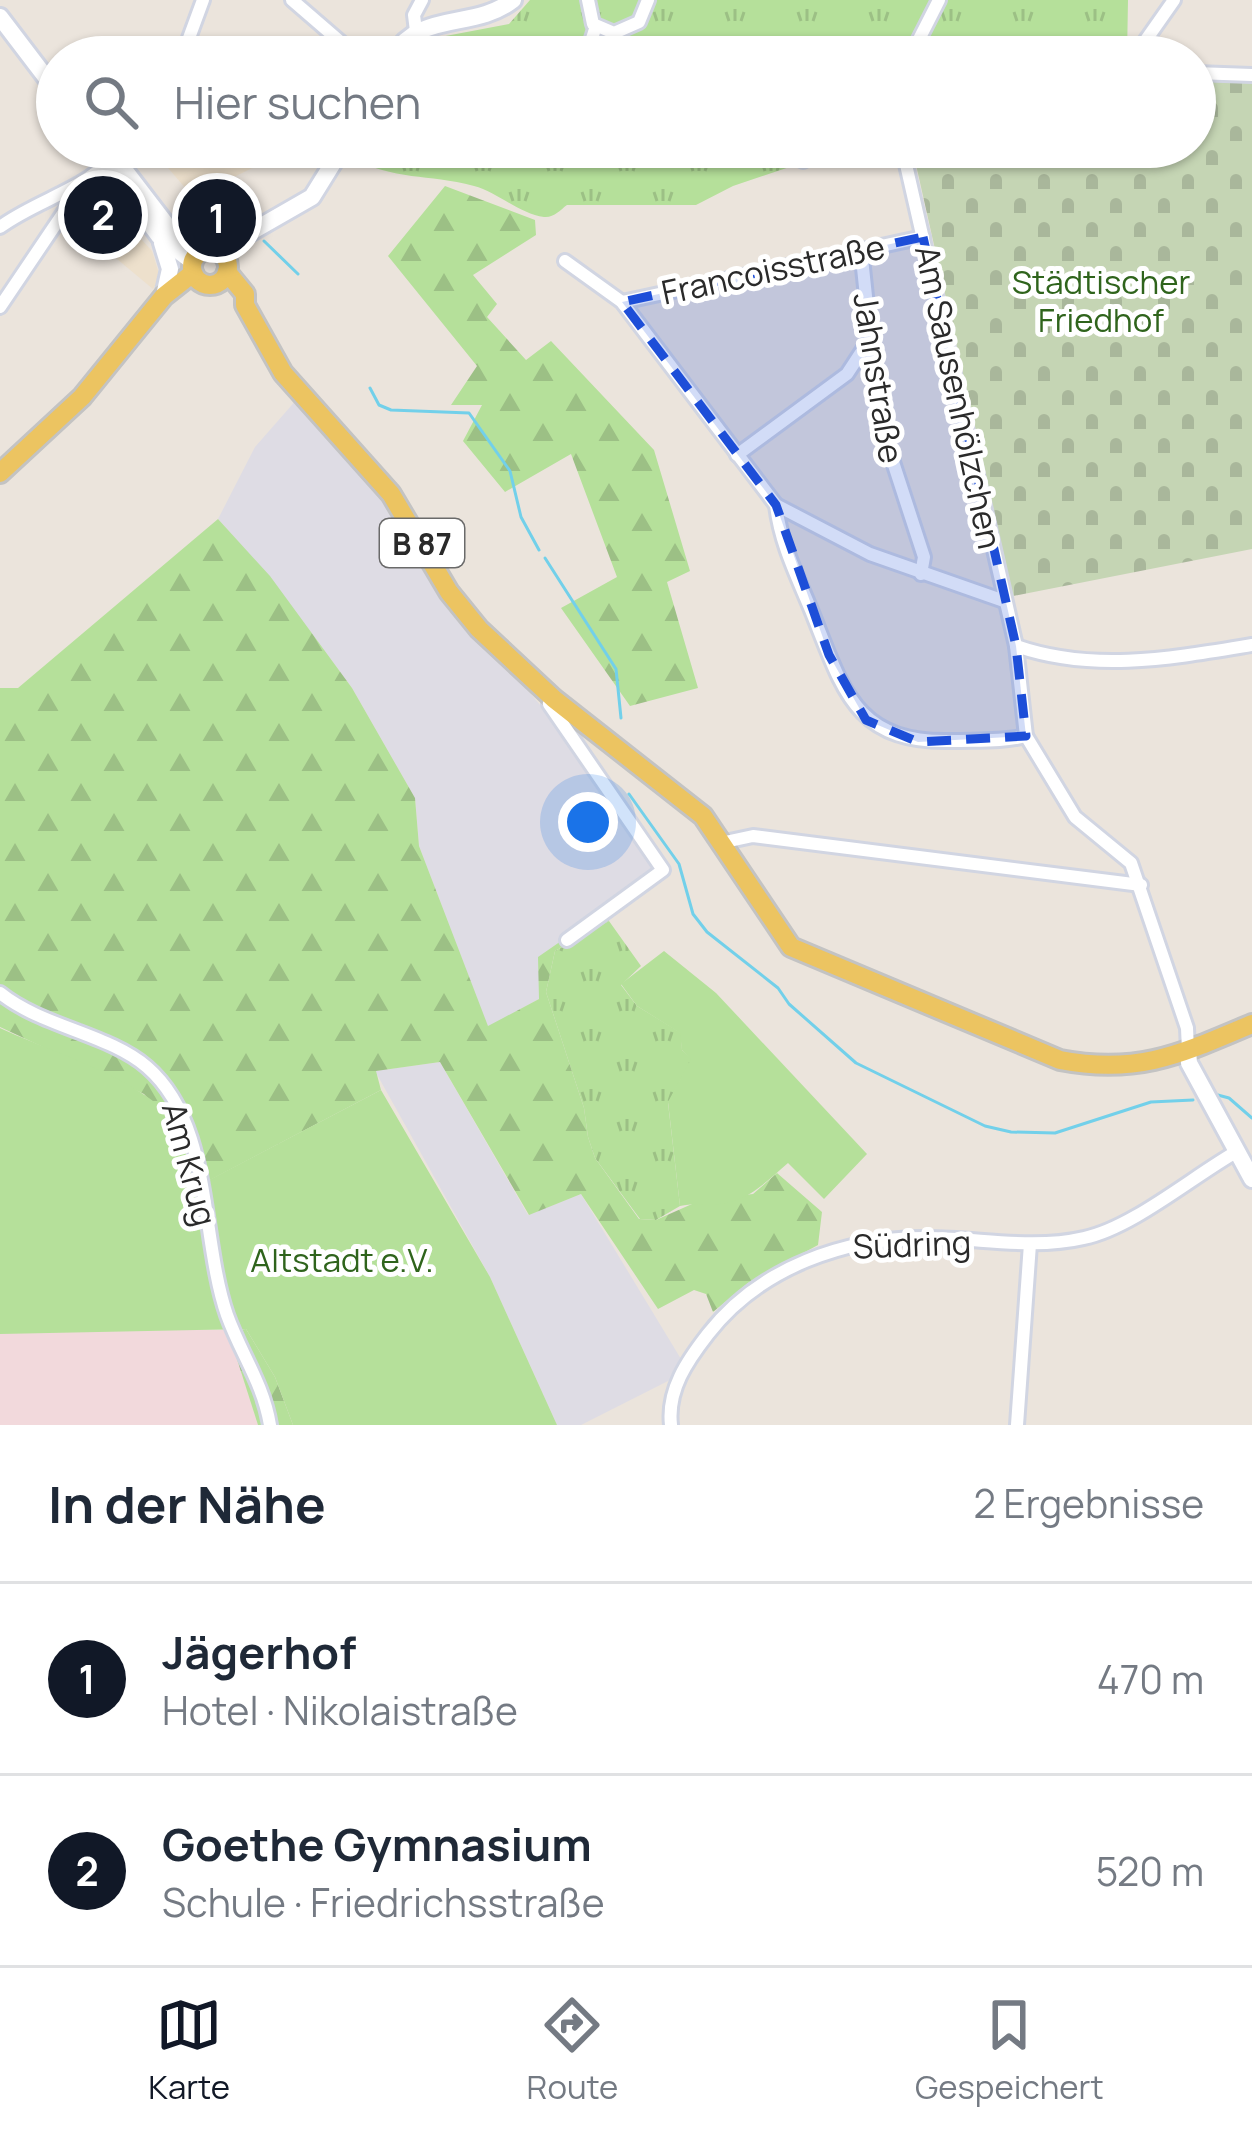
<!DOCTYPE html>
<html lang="de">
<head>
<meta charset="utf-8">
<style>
  :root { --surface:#fff; --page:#f6f6f7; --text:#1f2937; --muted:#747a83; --line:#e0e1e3; --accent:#111827 }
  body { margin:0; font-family:Manrope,sans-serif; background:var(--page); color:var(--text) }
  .you { position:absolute; left:588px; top:822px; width:42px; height:42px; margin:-30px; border:9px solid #fff; border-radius:50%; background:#1a73e8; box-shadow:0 0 0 18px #1a73e833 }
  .badge { display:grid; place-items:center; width:78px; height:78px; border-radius:50%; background:var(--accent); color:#fff; font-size:39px; font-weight:700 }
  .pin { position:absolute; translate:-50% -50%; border:6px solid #fff; box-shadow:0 3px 12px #0006 }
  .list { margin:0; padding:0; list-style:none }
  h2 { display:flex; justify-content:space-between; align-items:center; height:156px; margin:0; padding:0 48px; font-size:51px }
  h2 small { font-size:39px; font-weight:400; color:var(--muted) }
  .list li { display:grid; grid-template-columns:78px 1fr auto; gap:36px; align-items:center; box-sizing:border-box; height:192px; padding:0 48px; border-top:3px solid var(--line) }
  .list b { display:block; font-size:45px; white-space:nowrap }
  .list p { margin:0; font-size:39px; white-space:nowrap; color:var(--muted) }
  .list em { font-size:39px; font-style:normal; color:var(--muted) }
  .icon { flex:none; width:66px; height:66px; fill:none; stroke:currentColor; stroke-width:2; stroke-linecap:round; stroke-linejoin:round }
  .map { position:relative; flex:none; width:1252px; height:1425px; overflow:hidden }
  .search { position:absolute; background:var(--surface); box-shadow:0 3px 9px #0004; left:36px; right:36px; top:36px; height:132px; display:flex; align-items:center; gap:30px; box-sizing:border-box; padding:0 42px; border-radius:66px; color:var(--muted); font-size:45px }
  .sheet { height:540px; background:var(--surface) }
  nav { display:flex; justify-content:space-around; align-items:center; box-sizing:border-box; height:168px; border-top:3px solid var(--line); background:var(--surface); font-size:33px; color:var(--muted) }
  nav a { display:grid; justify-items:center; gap:6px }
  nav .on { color:var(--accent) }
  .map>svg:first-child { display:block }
  .industrial { fill:#dedce4 }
  .education { fill:#ede0cc }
  .medical { fill:#f2d9dc }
  .grass { fill:url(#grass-tufts) }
  .forest { fill:url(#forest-firs) }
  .cemetery { fill:url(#cemetery-stones) }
  .garden { fill:#b5e09a }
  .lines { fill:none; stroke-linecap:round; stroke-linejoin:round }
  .stream { stroke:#72d0ea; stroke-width:3 }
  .street-casing { stroke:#d1d5e2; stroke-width:18 }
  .secondary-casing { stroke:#d1d5e2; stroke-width:22 }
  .primary-casing { stroke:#c3c3c3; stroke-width:24 }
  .street { stroke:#fff; stroke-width:12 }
  .secondary { stroke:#fff; stroke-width:16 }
  .primary { stroke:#ecc461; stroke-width:18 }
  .marked { fill:#1d4ed8; fill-opacity:0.2; stroke:#1d4ed8; stroke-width:9; stroke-dasharray:24 15; stroke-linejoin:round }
  .labels { text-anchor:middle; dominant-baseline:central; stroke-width:10; stroke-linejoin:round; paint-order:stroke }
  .shield { fill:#fff; stroke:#6a6a6a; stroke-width:3 }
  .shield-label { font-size:30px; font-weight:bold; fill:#2a2a2a }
  .street-label { font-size:33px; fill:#2a2a2a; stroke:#fff }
  .park-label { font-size:33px; fill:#2f641c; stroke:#fff }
</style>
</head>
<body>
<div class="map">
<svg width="1252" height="1425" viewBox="0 0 1252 1425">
  <defs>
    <pattern id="grass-tufts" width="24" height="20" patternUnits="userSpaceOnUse" patternTransform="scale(3)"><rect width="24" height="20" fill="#b5e09a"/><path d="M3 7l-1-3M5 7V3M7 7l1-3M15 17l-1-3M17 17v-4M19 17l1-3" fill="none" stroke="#9cc085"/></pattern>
    <pattern id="forest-firs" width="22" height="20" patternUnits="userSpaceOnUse" patternTransform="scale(3)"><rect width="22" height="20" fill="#b5e09a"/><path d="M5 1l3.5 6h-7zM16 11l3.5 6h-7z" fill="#9cc085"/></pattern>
    <pattern id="cemetery-stones" width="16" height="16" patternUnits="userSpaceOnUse" patternTransform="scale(3)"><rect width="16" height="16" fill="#c5d5b4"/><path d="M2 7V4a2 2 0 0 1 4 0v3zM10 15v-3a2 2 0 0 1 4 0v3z" fill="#a9b79b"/></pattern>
  </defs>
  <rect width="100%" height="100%" fill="#ebe4dc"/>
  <g class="industrial">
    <polygon points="298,398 390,496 446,594 541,706 656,865 656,874 539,957 539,999 488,1027 419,846 415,798 352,688 270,577 218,519 255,447"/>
    <polygon points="440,1062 528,1215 581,1194 681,1359 670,1380 581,1425 557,1425 490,1277 375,1071"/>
  </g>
  <g class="education">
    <polygon points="150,147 318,147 316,160 293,148 193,197"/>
    <polygon points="97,191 152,251 160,277 153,289 69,219"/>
  </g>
  <polygon class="medical" points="15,1330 228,1330 258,1425 0,1425 0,1334"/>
  <g class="grass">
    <polygon points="530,0 1128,0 1127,57 421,57 413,52 435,38 509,24"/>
    <path d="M 351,147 L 849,147 L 733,186 L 696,205 L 567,205 C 560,210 554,218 544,217 C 520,214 497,192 474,186 C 426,173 398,182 346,156 Z"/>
    <polygon points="609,921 641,966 621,985 637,1006 681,1033 682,1050 692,1059 668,1103 680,1206 656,1220 640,1219 595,1158 588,1137 584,1108 546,992 555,951"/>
  </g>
  <g class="forest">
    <polygon points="445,186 535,220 536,235 473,275 497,304 487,317 526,360 551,341 654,450 690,571 667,582 698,688 630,706 561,608 617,577 571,454 505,492 463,441 482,405 451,405 477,366 388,256"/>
    <polygon points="218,519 270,576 352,688 415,798 419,846 488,1026 539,999 538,957 603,912 609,921 555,951 546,992 584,1108 588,1137 595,1158 639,1219 656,1220 701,1200 753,1194 777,1173 822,1212 818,1245 748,1283 713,1312 706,1294 694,1290 658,1309 581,1194 529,1215 440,1062 376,1071 381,1090 191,1190 183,1136 144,1094 0,1027 0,688 18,688"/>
    <polygon points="246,1329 275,1377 293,1425 258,1425 228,1331"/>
  </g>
  <polygon class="cemetery" points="1252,74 1252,549 1013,596 912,147 1195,147 1195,76"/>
  <g class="garden">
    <path d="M 664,951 L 716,993 L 867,1154 L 824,1199 L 788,1163 C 768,1180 748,1202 719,1204 C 705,1206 696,1202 680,1206 L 668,1102 L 691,1059 L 682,1050 L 680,1033 L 637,1006 L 621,984 Z"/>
    <path d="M 0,1028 C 50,1052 159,1083 182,1134 C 189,1150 188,1173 192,1189 L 381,1090 L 490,1277 L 557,1425 L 293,1425 L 275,1377 L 246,1329 L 0,1334 Z"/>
  </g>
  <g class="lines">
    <g class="stream">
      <polyline points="264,241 298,274"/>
      <polyline points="370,388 379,405 391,410 469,413 510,471 521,517 539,550"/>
      <polyline points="545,558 616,669 621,718"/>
      <polyline points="629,794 679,864 693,914 707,932 778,988 789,1004 856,1063 985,1126 1011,1132 1055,1133 1151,1102 1193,1100"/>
      <polyline points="1214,1094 1229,1098 1252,1118"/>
    </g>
    <g class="street-casing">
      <g id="street">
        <polyline points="292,0 358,57"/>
        <polyline points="588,0 593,24 614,33 639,22 648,0"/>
        <polyline points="416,31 414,15 422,0"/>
        <polyline points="182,57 203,0"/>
        <polyline points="586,57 596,26"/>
        <polyline points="910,57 939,0"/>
        <polyline points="1134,57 1174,0"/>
        <polyline points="1195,73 1252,75"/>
        <polyline points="902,147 1016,646 1026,736 1075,817 1131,863 1187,1028 1188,1050"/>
        <polyline points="803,161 830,147"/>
        <path d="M 0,227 C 41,197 92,189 121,147"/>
        <polyline points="861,249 879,419 924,557 921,574"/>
        <path d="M 565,261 L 622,302 L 776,505 C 780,542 797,576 811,610 C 843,689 854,744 952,741 C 975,740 1003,742 1026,736"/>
        <polyline points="622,302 923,237"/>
        <polyline points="0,307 68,206 74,187"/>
        <polyline points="737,455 847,374 866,345"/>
        <polyline points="776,505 870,554 1004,601"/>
        <path d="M 1016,646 C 1093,673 1173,658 1252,645"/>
        <polyline points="554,699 549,704 663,870 567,940"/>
        <polyline points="725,842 753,836 1141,885"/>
        <path d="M 0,993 C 42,1027 109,1034 147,1067 C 213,1124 200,1237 227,1315 C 241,1354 263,1383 270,1425"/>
        <path d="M 671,1425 C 667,1390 687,1361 708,1334 C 760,1267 846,1237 928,1238 C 980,1238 1033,1250 1084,1238 C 1132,1228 1192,1177 1236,1152"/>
        <polyline points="1017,1425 1030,1244"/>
      </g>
    </g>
    <g class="secondary-casing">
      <g id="secondary">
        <polyline points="0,17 57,92"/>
        <path d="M 392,57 C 422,9 473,31 513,0"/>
        <polyline points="93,147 159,236 193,262"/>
        <polyline points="107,147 172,232 200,252"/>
        <polyline points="162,243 170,269 164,296"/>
        <polyline points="218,251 312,197 343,147"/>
        <polyline points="1188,1050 1189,1063 1252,1179"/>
      </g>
    </g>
    <g class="primary-casing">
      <g id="primary">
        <circle cx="210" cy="267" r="18"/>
        <path d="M 227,272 L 245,294 L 245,305 L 283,373 L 391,494 L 449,592 L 479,629 L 554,699 L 703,816 L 791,947 L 1060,1060 C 1138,1075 1181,1054 1252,1024"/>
        <polyline points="0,473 82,397 164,296 193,273"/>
      </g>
    </g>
    <use href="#street" class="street"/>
    <use href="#secondary" class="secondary"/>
    <use href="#primary" class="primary"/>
  </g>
  <path class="marked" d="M 923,237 L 1016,646 L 1026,736 L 918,742 L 866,720 L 829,655 L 776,505 L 622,302 Z"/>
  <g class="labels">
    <rect class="shield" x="380" y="519" width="84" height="48" rx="9"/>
    <g class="shield-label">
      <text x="422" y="543">B 87</text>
    </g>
    <g class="street-label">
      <text transform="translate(773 269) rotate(-12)">Francoisstraße</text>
      <text transform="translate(879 378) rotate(81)">Jahnstraße</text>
      <text transform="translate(959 397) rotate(78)">Am Sausenhölzchen</text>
      <text transform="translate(190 1164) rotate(75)">Am Krug</text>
      <text transform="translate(912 1244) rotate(-2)">Südring</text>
    </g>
    <g class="park-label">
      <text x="1101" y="281">Städtischer<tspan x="1101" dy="38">Friedhof</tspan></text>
      <text x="342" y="1259">Altstadt e.V.</text>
    </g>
  </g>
</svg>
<div class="you"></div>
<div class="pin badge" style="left:217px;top:218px">1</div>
<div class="pin badge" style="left:103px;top:215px">2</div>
<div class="search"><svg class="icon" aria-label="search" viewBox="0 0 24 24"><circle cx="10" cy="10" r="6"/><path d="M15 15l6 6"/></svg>Hier suchen</div>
</div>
<section class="sheet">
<h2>In der Nähe<small>2 Ergebnisse</small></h2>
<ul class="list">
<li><span class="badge">1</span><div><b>Jägerhof</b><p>Hotel · Nikolaistraße</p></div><em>470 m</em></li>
<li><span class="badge">2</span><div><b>Goethe Gymnasium</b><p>Schule · Friedrichsstraße</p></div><em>520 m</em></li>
</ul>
</section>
<nav>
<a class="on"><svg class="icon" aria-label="map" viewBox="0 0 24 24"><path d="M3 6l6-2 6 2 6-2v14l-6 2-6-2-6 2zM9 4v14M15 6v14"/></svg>Karte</a>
<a><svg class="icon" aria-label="directions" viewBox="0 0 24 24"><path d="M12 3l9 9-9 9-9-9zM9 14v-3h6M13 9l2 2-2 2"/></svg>Route</a>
<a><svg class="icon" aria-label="saved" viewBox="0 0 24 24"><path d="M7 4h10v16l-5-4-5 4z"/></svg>Gespeichert</a>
</nav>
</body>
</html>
